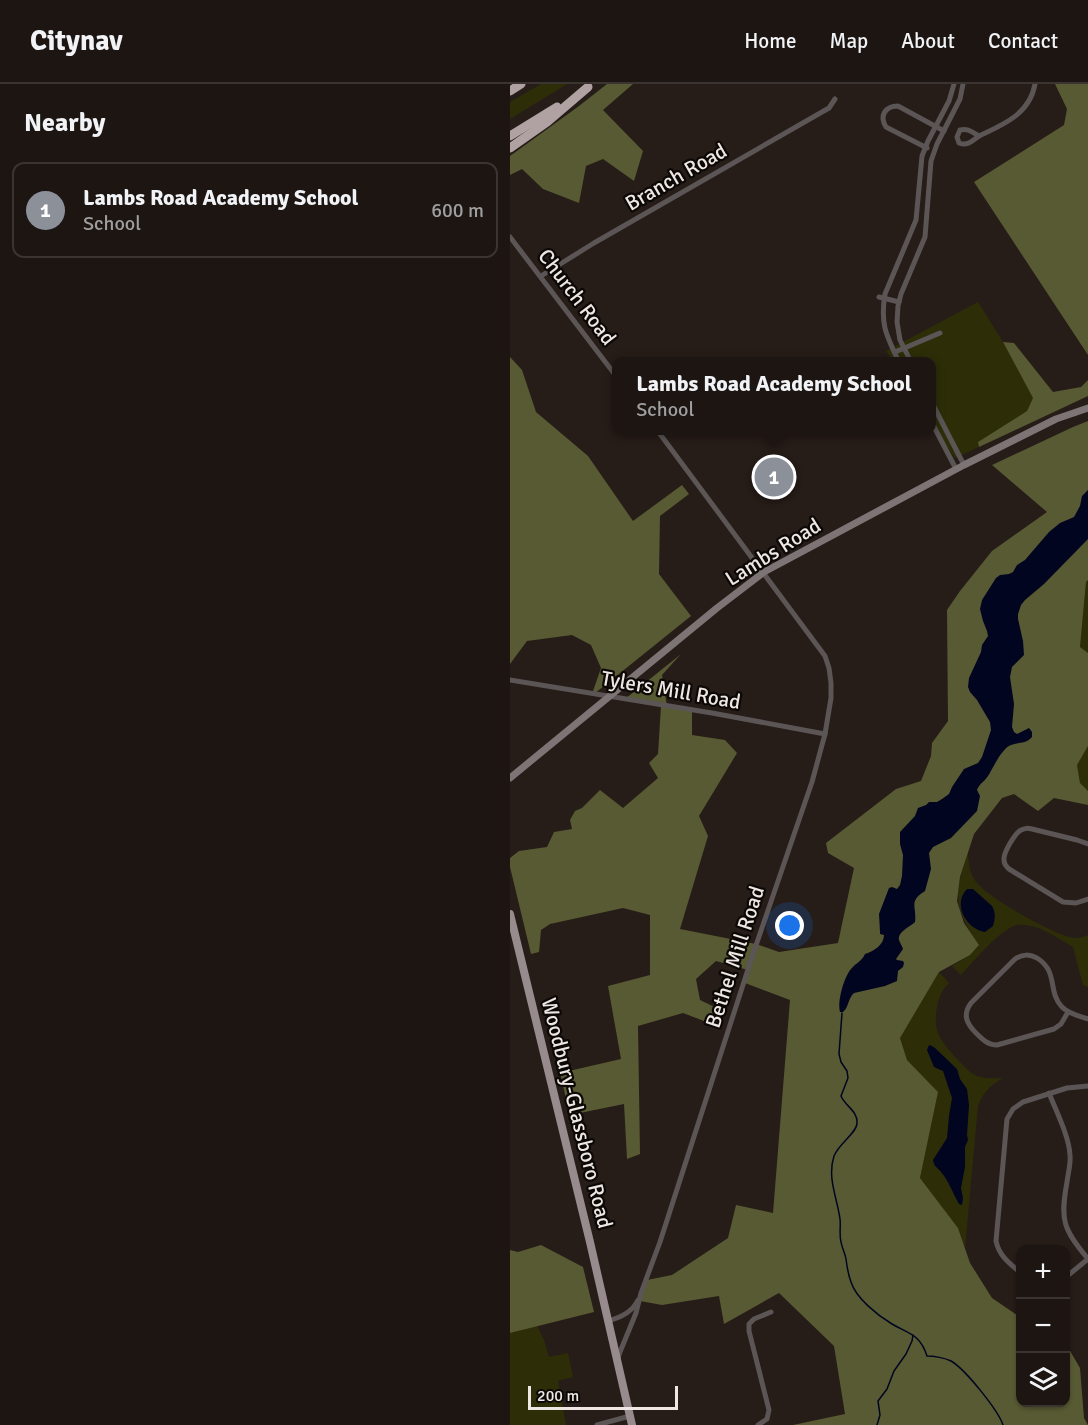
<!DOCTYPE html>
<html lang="en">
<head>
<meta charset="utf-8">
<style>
  :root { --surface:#1c1512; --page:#292220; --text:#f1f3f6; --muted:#a09f9f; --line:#3a3432; --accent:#8c9099 }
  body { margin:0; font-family:Signika,sans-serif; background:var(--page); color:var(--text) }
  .controls { position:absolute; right:18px; bottom:18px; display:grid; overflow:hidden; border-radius:12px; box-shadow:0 2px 4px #0004 }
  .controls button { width:54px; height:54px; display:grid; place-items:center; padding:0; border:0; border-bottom:2px solid var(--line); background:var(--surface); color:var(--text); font:30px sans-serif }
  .scale { position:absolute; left:18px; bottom:15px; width:150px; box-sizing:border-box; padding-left:6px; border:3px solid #eee7e4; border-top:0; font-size:16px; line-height:21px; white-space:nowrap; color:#eee7e4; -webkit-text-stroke:4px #0c0806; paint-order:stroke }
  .you { position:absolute; left:280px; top:842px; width:21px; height:21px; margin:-15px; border:4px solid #fff; border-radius:50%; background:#1a73e8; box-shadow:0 0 0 9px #1a73e833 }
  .badge { display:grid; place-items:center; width:39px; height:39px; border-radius:50%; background:var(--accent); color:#fff; font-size:20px; font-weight:700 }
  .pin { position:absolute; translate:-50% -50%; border:3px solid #fff; box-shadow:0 2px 6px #0006 }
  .popup { position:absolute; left:102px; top:273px; width:324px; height:78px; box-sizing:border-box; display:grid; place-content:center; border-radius:12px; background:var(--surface); filter:drop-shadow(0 2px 4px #0005); font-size:20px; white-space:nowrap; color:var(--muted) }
  .popup b { font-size:22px; color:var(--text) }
  .popup::after { content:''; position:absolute; left:50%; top:100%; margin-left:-12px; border:12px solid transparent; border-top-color:var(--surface) }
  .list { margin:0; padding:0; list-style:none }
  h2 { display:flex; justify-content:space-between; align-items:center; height:78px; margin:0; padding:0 24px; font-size:26px }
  h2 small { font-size:20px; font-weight:400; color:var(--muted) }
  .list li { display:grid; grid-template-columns:39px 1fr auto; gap:18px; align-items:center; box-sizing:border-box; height:96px; margin:0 12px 12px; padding:0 12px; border:2px solid var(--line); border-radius:12px }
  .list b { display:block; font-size:22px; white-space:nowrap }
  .list p { margin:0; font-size:20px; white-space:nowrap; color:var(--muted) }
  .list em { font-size:20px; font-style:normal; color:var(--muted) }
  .icon { flex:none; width:33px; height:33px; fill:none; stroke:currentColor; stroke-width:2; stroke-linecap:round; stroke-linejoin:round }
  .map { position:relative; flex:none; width:578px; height:1341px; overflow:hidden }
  header { display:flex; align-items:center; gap:36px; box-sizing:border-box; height:84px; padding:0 30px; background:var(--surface); border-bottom:2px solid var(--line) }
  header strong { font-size:28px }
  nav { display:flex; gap:33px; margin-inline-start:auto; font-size:21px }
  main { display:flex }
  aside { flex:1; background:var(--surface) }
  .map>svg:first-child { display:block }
  .green { fill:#2d2e08 }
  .forest { fill:#585a33 }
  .water { fill:#01051f }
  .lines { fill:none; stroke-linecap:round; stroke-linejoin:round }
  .stream { stroke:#01051f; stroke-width:1.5 }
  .minor { stroke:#5b5556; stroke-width:5 }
  .secondary { stroke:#7d7475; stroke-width:7 }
  .primary { stroke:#988b8d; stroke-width:8 }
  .motorway { stroke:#b0a1a3; stroke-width:9 }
  .labels { text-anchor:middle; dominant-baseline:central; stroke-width:4.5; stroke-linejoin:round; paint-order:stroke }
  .street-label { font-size:21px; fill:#eee7e4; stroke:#0c0806 }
</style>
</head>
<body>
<header>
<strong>Citynav</strong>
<nav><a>Home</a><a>Map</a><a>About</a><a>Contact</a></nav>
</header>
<main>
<aside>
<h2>Nearby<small></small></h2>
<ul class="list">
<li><span class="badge">1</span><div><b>Lambs Road Academy School</b><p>School</p></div><em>600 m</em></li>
</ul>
</aside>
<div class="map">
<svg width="578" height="1341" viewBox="0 0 578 1341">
  <rect width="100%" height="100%" fill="#261c18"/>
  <g class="green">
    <polygon points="31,0 57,0 0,35 0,18"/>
    <polygon points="468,218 493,258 523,314 517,327 468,358 469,363 445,374 422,341 422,278 383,277 376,267"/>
    <polygon points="578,496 578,569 570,563 576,498"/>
    <polygon points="578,662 578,707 570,699 567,681"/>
    <path d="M 458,768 C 459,780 459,790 467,799 C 479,814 545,852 564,854 C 569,854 574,853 578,851 L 578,903 L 573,901 L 563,863 C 551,856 538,847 525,843 C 520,842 513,840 507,841 C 490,845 463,878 451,891 L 442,882 L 460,871 L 469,861 C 443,822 444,812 458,768 Z"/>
    <path d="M 429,888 L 439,899 C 432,906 429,913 427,923 C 422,949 432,958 448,976 C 454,982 461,991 470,993 C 477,995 486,994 493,994 C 481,1001 473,1008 468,1022 L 455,1164 L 448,1144 L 410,1094 L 428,1008 L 397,976 L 390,953 Z"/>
    <polygon points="27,1242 34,1256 39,1273 58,1269 63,1293 48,1297 56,1341 0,1341 0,1249"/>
  </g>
  <g class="forest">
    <polygon points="97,0 123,0 93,26 133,67 124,97 93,75 76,82 69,119 33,105 12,85 0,91 0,72 69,22"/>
    <polygon points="545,0 578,0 578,271 464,98 554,41 557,25"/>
    <polygon points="493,258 504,259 543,308 571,303 578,296 578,312 469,363 468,358 517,327 523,314"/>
    <polygon points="0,273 12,286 26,328 78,372 123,437 172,401 179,410 150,432 149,490 181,532 84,610 82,610 91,584 81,561 62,551 17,557 0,580"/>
    <polygon points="578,337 578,496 576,498 570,563 578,569 578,662 567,681 570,699 578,707 578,721 544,714 528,727 504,710 492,714 464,750 450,793 447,817 454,839 469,861 460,871 429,888 390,954 397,976 428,1008 410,1094 448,1144 460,1179 482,1214 510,1233 511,1318 556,1318 556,1260 570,1284 574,1334 578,1341 283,1341 335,1330 324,1262 269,1209 214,1240 209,1212 152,1221 130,1217 137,1196 162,1191 218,1154 226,1121 263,1129 280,916 235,899 238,886 206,877 186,895 190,916 211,926 207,942 173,929 128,942 130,1070 117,1075 114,1020 60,1031 50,989 111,975 98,902 140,891 140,831 113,824 40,840 31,846 29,868 21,870 0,783 0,774 9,767 37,763 44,748 62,745 60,736 65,727 72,724 90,706 113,724 148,694 139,679 148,670 151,622 115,615 171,570 152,591 157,622 182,626 182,651 215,656 227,669 189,732 198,752 170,845 246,860 269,868 328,859 344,784 318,769 316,759 386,705 411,697 421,672 422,659 438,637 437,526 450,507 482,467 537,428 482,381 563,343"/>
    <polygon points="31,1161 73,1183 84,1228 0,1249 0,1166 8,1168"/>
  </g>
  <g class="water">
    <path d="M 578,406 L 578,455 L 534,500 L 515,516 L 511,521 L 508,530 L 508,535 L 513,557 L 514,571 L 502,583 L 500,593 L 504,620 L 502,643 L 504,648 L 507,650 L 519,644 L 522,648 L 522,653 C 516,660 509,658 501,661 C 492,664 483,684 478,692 C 474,698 469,700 467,706 L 470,712 L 467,727 L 441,754 L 423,763 L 419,769 L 421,785 L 415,807 C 398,817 407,823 405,838 C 400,843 387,848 389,856 C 390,859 392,862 393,865 L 386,875 L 387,876 L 393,877 L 394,879 L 393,883 L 388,887 L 387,897 L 375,902 L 344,909 C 338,914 339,923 333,928 L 330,928 C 327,918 334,893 341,885 C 346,879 352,877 355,870 C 364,867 374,861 374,851 L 370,850 L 370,848 L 369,830 L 379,804 L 382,803 L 387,805 L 390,801 L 392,792 L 393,771 L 390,760 L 390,748 L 405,732 L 408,724 L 416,721 L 419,718 L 427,718 L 432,715 L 439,710 L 442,703 L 454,685 L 468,679 L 472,673 L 481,646 L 480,638 L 467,616 L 460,608 L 458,603 L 459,594 L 471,568 L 472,561 L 478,552 L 477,547 L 473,537 L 470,525 L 472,516 L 486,494 L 490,491 L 499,490 L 503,488 L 507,481 L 515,476 L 539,448 L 550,439 L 564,433 L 570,422 L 572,412 Z"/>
    <path d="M 457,805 L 463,805 L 482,822 C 486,829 485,835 483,842 L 475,848 C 456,845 442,820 457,805 Z"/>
    <path d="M 419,961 L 422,962 L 425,964 L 447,985 L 450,995 L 457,1005 L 459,1021 L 457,1051 L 458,1056 L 455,1063 L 455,1083 L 451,1104 L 453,1114 L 452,1121 L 449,1120 C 443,1110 439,1097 431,1088 C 427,1083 424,1083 423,1076 L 437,1054 L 439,1032 L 442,1014 L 433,987 L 424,983 L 417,966 Z"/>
  </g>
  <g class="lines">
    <g class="stream">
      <path d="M 332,929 L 329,970 L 331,978 L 337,987 L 338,994 L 331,1012 C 335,1022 348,1027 347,1039 C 347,1049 329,1059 324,1072 C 317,1094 327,1113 330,1135 C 331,1142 329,1150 331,1158 C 332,1164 335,1169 336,1175 C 337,1183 338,1190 341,1198 C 346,1214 367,1231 382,1240 C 399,1250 410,1250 417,1272 C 424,1272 435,1274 441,1277 C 455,1285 488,1326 493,1341"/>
      <polyline points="367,1341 370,1331 368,1317 377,1305 384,1287 396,1270 402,1257 403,1251"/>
    </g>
    <g class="minor">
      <path d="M 469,52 C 462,48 458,44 450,46 L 447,53 L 449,59 C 459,63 463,55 471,51 C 495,40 520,29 525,0"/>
      <path d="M 417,64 L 376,43 C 369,32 375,22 388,22 L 434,47"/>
      <polyline points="0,153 106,292"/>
      <polyline points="31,192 84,159 319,24 325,15"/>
      <polyline points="369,213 389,218"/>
      <polyline points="385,268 430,249"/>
      <path d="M 389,278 C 376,251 370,240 375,210 L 406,136 L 412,72 L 418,57 L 439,17 L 444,0"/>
      <polyline points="401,278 390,256 387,238 388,222 391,210 415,153 421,77 427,60 450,15 453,0"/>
      <polyline points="422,319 454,381"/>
      <polyline points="422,339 446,385"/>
      <polyline points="0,596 202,629 315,650"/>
      <path d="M 578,760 L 567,756 L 522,745 C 517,744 516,744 511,746 C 505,749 493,769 494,776 C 494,781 496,782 499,785 L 553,818 L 566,819 L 578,815"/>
      <path d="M 558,928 L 551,940 L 544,945 L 487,961 C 478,961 473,956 466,949 C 457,940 452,931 461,919 L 505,875 C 513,870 519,870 527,874 C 549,888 537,907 552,923 C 559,930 569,932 578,935"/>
      <path d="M 539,1009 C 546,1027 559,1052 560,1071 C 561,1080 558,1089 557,1098 C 550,1136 553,1145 578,1175"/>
      <path d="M 511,1189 C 500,1180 489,1172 486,1157 L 497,1035 L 503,1025 L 513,1018 L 557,1004 L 578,1002"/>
      <polyline points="556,1193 578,1175"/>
      <path d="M 97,1237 C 110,1234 122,1229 128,1216"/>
      <polyline points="108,1274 110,1268 126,1229 131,1209 150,1158 242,873 302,698 315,650 321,614 321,599 319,584 315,572 147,346"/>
      <polyline points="87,1341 120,1332"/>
      <polyline points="248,1341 257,1335 259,1326 239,1247 239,1240 244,1235 261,1228"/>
    </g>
    <polyline class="secondary" points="0,694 207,524 254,488 454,381 546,335 578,324"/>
    <polyline class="primary" points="0,830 80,1158 122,1341"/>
    <g class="motorway">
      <polyline points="0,7 11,0"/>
      <polyline points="0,52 47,23"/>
      <polyline points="0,64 37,38 78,3"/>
    </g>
  </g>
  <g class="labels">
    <g class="street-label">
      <text transform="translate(166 93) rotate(-30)">Branch Road</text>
      <text transform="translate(67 213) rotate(53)">Church Road</text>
      <text transform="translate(263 468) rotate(-32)">Lambs Road</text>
      <text transform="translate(161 606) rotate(10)">Tylers Mill Road</text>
      <text transform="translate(225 873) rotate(-72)">Bethel Mill Road</text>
      <text transform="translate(67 1029) rotate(76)">Woodbury-Glassboro Road</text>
    </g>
  </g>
</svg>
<div class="controls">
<button>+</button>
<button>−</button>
<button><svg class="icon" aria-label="layers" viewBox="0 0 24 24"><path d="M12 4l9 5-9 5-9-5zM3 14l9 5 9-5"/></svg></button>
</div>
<div class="scale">200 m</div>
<div class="you"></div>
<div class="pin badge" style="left:264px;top:393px">1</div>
<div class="popup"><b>Lambs Road Academy School</b>School</div>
</div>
</main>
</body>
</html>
